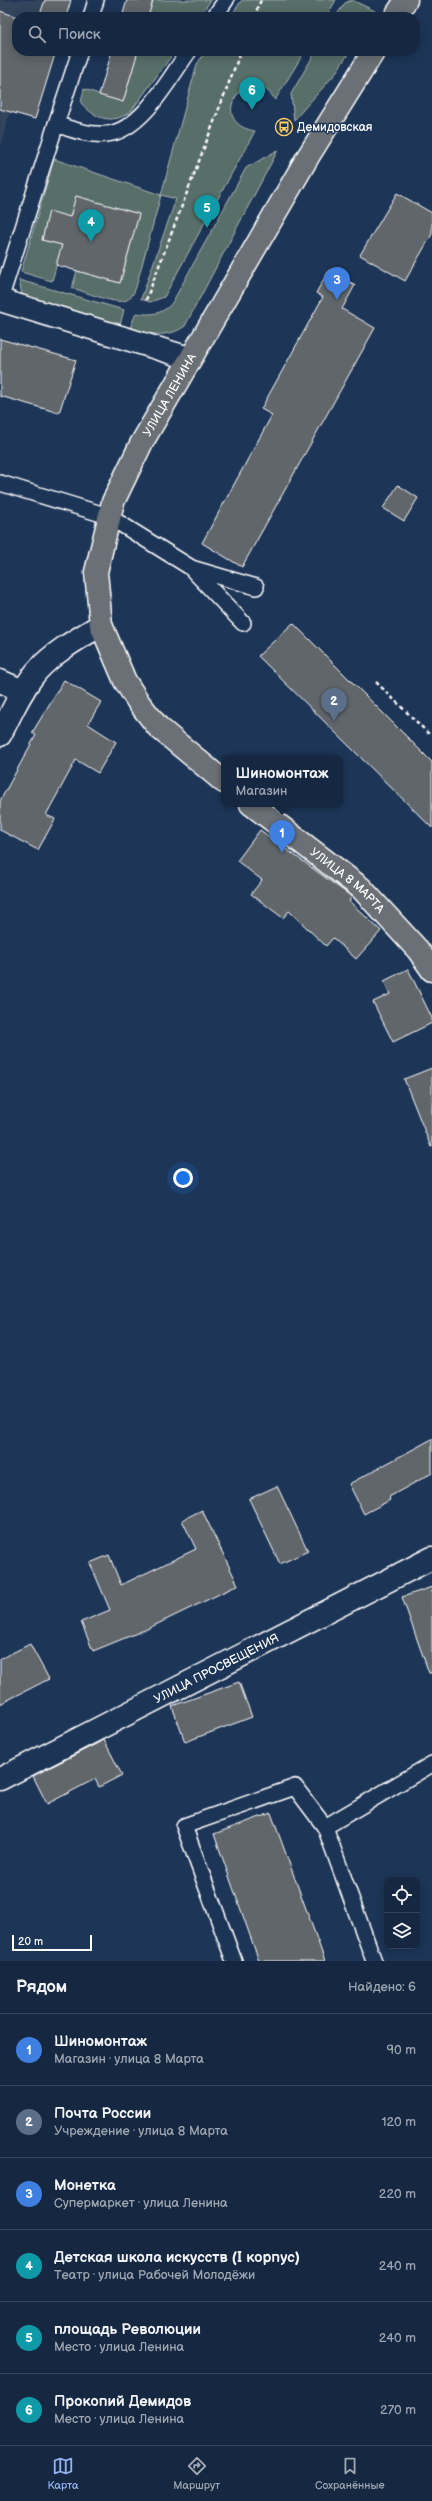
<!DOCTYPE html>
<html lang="ru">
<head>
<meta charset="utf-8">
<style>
  :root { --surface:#162841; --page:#23344c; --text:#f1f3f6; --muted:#9ea6b1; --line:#35445a; --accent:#95b2f1 }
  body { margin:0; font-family:"Balsamiq Sans",sans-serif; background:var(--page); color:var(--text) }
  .controls { position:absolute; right:12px; bottom:12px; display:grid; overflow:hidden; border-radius:8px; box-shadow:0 2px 10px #0003 }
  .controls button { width:36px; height:36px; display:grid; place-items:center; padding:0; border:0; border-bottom:1px solid var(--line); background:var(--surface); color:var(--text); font:20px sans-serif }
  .scale { position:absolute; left:12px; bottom:10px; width:80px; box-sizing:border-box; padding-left:4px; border:2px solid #fff; border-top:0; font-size:11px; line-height:14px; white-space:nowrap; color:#fff; -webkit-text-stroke:3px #1d3557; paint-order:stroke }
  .you { position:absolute; left:183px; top:1178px; width:14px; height:14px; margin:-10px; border:3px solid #fff; border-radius:50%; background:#1a73e8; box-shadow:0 0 0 6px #1a73e833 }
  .badge { display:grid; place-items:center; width:26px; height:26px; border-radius:50%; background:var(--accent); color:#fff; font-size:13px; font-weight:700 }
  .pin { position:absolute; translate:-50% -33px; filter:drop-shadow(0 1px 2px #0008) }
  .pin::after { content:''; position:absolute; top:21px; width:14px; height:12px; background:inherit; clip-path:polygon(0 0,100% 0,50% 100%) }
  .popup { position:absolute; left:221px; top:755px; width:122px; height:52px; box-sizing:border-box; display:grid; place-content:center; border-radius:8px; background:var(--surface); filter:drop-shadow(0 1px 3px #0005); font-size:13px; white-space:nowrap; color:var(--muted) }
  .popup b { font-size:15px; color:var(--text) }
  .popup::after { content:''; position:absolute; left:50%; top:100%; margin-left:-8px; border:8px solid transparent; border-top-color:var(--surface) }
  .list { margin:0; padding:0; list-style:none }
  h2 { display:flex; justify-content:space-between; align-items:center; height:52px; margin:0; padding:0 16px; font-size:17px }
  h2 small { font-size:13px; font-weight:400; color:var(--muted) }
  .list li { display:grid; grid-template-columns:26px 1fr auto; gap:12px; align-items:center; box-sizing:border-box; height:72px; padding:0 16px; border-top:1px solid var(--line) }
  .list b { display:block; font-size:15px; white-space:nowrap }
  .list p { margin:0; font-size:13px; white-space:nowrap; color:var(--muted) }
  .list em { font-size:13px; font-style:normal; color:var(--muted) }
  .icon { flex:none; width:22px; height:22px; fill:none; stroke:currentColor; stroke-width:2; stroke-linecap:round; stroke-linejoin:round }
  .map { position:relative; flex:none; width:432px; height:1961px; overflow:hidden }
  .search { position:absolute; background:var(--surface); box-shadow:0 2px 10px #0003; left:12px; right:12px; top:12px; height:44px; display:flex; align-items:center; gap:10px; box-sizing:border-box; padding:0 14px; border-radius:16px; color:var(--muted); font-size:15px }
  .sheet { height:484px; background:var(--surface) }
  nav { display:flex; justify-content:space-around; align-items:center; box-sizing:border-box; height:56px; border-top:1px solid var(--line); background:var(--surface); font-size:11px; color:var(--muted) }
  nav a { display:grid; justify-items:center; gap:2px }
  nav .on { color:var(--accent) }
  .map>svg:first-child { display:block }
  .built { fill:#31445d }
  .green { fill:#586e69; stroke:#acb6b4 }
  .building { fill:#60666b; stroke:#fff }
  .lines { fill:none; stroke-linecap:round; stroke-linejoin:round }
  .lane-casing { stroke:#fff; stroke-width:18 }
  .street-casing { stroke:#fff; stroke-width:25 }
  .primary-casing { stroke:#fff; stroke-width:25 }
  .path { stroke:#fff; stroke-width:2.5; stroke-dasharray:4 3; stroke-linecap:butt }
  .lane { stroke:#1d3557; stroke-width:15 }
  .street { stroke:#1d3557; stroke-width:22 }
  .primary { stroke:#6a7074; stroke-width:22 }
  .labels { text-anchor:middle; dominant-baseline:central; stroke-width:3; stroke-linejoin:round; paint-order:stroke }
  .poi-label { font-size:12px; fill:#fff; stroke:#1d3557; text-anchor:start }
  .street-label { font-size:12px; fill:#fff; stroke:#1d3557 }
</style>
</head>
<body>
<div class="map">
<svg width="432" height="1961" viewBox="0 0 432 1961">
  <rect width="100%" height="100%" fill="#1d3557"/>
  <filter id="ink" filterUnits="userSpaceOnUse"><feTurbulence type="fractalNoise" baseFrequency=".025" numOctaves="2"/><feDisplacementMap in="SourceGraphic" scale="8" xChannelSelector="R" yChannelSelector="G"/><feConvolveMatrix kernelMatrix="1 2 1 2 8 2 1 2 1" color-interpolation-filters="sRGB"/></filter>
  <g filter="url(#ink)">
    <polygon class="built" points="0,0 45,0 39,17 17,17 17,51 10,112 0,147"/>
    <g class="green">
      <polygon points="153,0 211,0 199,17 148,17"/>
      <polygon points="242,0 336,0 326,17 230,17"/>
      <polygon points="352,0 375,11 371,17 335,17 345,3"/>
      <path d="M 138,51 L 175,51 L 132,110 C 114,126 95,119 81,103 L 84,89 L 123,102 Z"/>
      <path d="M 206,51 L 305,51 L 275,100 C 250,57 203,122 255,131 L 164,297 L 150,302 L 141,299 L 176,199 L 161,195 L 136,287 C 134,293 131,299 124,301 C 114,304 83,291 72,288 L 77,271 L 120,283 L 139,214 L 76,196 L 70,217 L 49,212 L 42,240 L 62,245 L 52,281 L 21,272 L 54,159 L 161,195 L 197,64 Z"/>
      <polygon points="316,51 350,51 335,74 294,120 291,94"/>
      <path d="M 278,150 L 185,326 C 167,339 150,334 130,328 L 136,313 C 150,315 162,315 172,303 L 246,168 Z"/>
      <polygon points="19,280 124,310 120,325 29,300 22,294"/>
    </g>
    <g class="building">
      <polygon points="45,0 71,0 66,17 39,17"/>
      <polygon points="127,0 153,0 148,17 122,17"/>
      <polygon points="0,11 17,17 17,51 56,51 35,119 0,109"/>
      <polygon points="112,51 138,51 123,102 99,95"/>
      <polygon points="397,193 432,213 432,234 405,281 360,255"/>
      <polygon points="76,196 139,214 120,283 56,265 62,245 42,240 49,211 70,217"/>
      <polygon points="329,270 355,285 342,309 375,328 242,567 202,543 272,415 261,409 323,297 316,293"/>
      <polygon points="0,339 76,360 59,413 0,396"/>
      <polygon points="398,485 418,498 404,521 383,508"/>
      <polygon points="293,623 432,762 432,828 258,656"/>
      <polygon points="64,680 101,702 88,724 116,742 98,773 76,760 46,815 55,819 38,850 0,830 0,801 36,735 32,733"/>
      <polygon points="260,830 352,897 349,901 381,931 356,959 333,938 326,946 289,911 283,918 251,894 262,880 237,861"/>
      <polygon points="408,969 432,1018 432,1023 393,1042 373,1002 390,994 384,981"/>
      <polygon points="432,1068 432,1147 431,1147 404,1079"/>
      <polygon points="432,1439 432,1473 389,1497 390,1500 364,1514 349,1484"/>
      <polygon points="277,1486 308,1551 280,1564 249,1499"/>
      <polygon points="202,1510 238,1585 147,1629 93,1651 81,1622 110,1610 90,1563 109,1555 121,1585 196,1549 182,1520"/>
      <polygon points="432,1587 432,1673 429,1673 402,1597"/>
      <polygon points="30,1644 49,1679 0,1704 0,1659"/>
      <polygon points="239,1682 252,1717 185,1742 172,1706"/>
      <polygon points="104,1740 122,1775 99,1787 95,1779 47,1804 33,1776"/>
      <polygon points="271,1813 325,1961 259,1961 214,1834"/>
    </g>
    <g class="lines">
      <g class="lane-casing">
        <g id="lane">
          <polyline points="91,17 96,0"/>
          <polyline points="214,17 226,0"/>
          <polyline points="56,124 80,51"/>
          <path d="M 0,300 L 56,124 C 72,130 90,136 107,134 C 142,131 170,77 189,51"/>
          <polyline points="0,483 108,516 190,567 243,623"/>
          <polyline points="191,568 256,587"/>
          <polyline points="234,1961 184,1826 295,1787 325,1827"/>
          <polyline points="374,1961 325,1827 432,1764"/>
        </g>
      </g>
      <g class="street-casing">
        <g id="street">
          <polyline points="0,300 189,358"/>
          <polyline points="0,681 23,691"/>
          <path d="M 0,735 C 11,714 21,690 37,671 C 54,652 79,638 101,625"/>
          <path id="s1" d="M 0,1779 L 432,1558"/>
        </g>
      </g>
      <g class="primary-casing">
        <g id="primary">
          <polyline points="395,17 406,0"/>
          <path id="s2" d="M 224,782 L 158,727 L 139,703 L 125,681 L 101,625 L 96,572 L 113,502 L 141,444 L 309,155 L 374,51"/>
          <path id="s3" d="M 251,804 L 361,888 L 418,950 L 432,970"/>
        </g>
      </g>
      <g class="path">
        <polyline points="254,17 261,0"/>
        <polyline points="146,300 241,51"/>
        <polyline points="376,682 429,734"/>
      </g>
      <use href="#lane" class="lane"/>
      <use href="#street" class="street"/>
      <use href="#primary" class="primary"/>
    </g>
  </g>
  <defs>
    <g id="bus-ring" transform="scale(0.9)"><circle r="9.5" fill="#1d3557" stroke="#ffd166" stroke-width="1.5"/><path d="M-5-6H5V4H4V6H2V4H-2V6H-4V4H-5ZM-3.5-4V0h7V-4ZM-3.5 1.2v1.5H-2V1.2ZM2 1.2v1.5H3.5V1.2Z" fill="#ffd166"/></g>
  </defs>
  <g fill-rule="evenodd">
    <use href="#bus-ring" x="284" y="127"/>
  </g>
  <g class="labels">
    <g class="poi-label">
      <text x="297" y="127">Демидовская</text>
    </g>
    <g class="street-label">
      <text stroke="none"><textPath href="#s2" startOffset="450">УЛИЦА ЛЕНИНА</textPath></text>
      <text stroke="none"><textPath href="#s3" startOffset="123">УЛИЦА 8 МАРТА</textPath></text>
      <text stroke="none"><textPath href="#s1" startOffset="243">УЛИЦА ПРОСВЕЩЕНИЯ</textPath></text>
    </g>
  </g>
</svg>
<div class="controls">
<button><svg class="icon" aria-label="locate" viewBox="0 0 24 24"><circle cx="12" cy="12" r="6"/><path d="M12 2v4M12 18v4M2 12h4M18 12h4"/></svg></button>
<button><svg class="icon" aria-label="layers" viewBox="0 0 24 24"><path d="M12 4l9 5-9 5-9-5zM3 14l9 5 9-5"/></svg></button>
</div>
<div class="scale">20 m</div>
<div class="you"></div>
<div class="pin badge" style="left:282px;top:853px;background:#3f7fe0">1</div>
<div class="popup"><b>Шиномонтаж</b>Магазин</div>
<div class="pin badge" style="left:334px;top:721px;background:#5c6f8a">2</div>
<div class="pin badge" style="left:337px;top:300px;background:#3f7fe0">3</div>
<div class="pin badge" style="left:91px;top:242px;background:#0f9aa8">4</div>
<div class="pin badge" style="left:207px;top:228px;background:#0f9aa8">5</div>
<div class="pin badge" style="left:252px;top:110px;background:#0f9aa8">6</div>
<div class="search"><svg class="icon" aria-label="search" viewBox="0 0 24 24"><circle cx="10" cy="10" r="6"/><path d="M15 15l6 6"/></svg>Поиск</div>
</div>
<section class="sheet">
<h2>Рядом<small>Найдено: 6</small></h2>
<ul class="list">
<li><span class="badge" style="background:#3f7fe0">1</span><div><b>Шиномонтаж</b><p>Магазин · улица 8 Марта</p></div><em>90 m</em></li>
<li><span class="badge" style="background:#5c6f8a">2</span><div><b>Почта России</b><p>Учреждение · улица 8 Марта</p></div><em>120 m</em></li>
<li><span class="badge" style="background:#3f7fe0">3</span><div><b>Монетка</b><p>Супермаркет · улица Ленина</p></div><em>220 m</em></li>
<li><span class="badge" style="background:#0f9aa8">4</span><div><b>Детская школа искусств (I корпус)</b><p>Театр · улица Рабочей Молодёжи</p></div><em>240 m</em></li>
<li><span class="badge" style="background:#0f9aa8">5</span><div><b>площадь Революции</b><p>Место · улица Ленина</p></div><em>240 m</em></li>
<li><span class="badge" style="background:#0f9aa8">6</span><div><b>Прокопий Демидов</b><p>Место · улица Ленина</p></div><em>270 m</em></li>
</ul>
</section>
<nav>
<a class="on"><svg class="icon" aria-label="map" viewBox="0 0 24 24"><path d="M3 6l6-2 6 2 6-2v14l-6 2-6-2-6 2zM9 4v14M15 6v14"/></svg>Карта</a>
<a><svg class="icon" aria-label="directions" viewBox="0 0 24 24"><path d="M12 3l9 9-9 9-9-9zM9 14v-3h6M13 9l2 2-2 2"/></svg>Маршрут</a>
<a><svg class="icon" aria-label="saved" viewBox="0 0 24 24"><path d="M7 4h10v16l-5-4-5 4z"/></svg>Сохранённые</a>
</nav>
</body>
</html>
